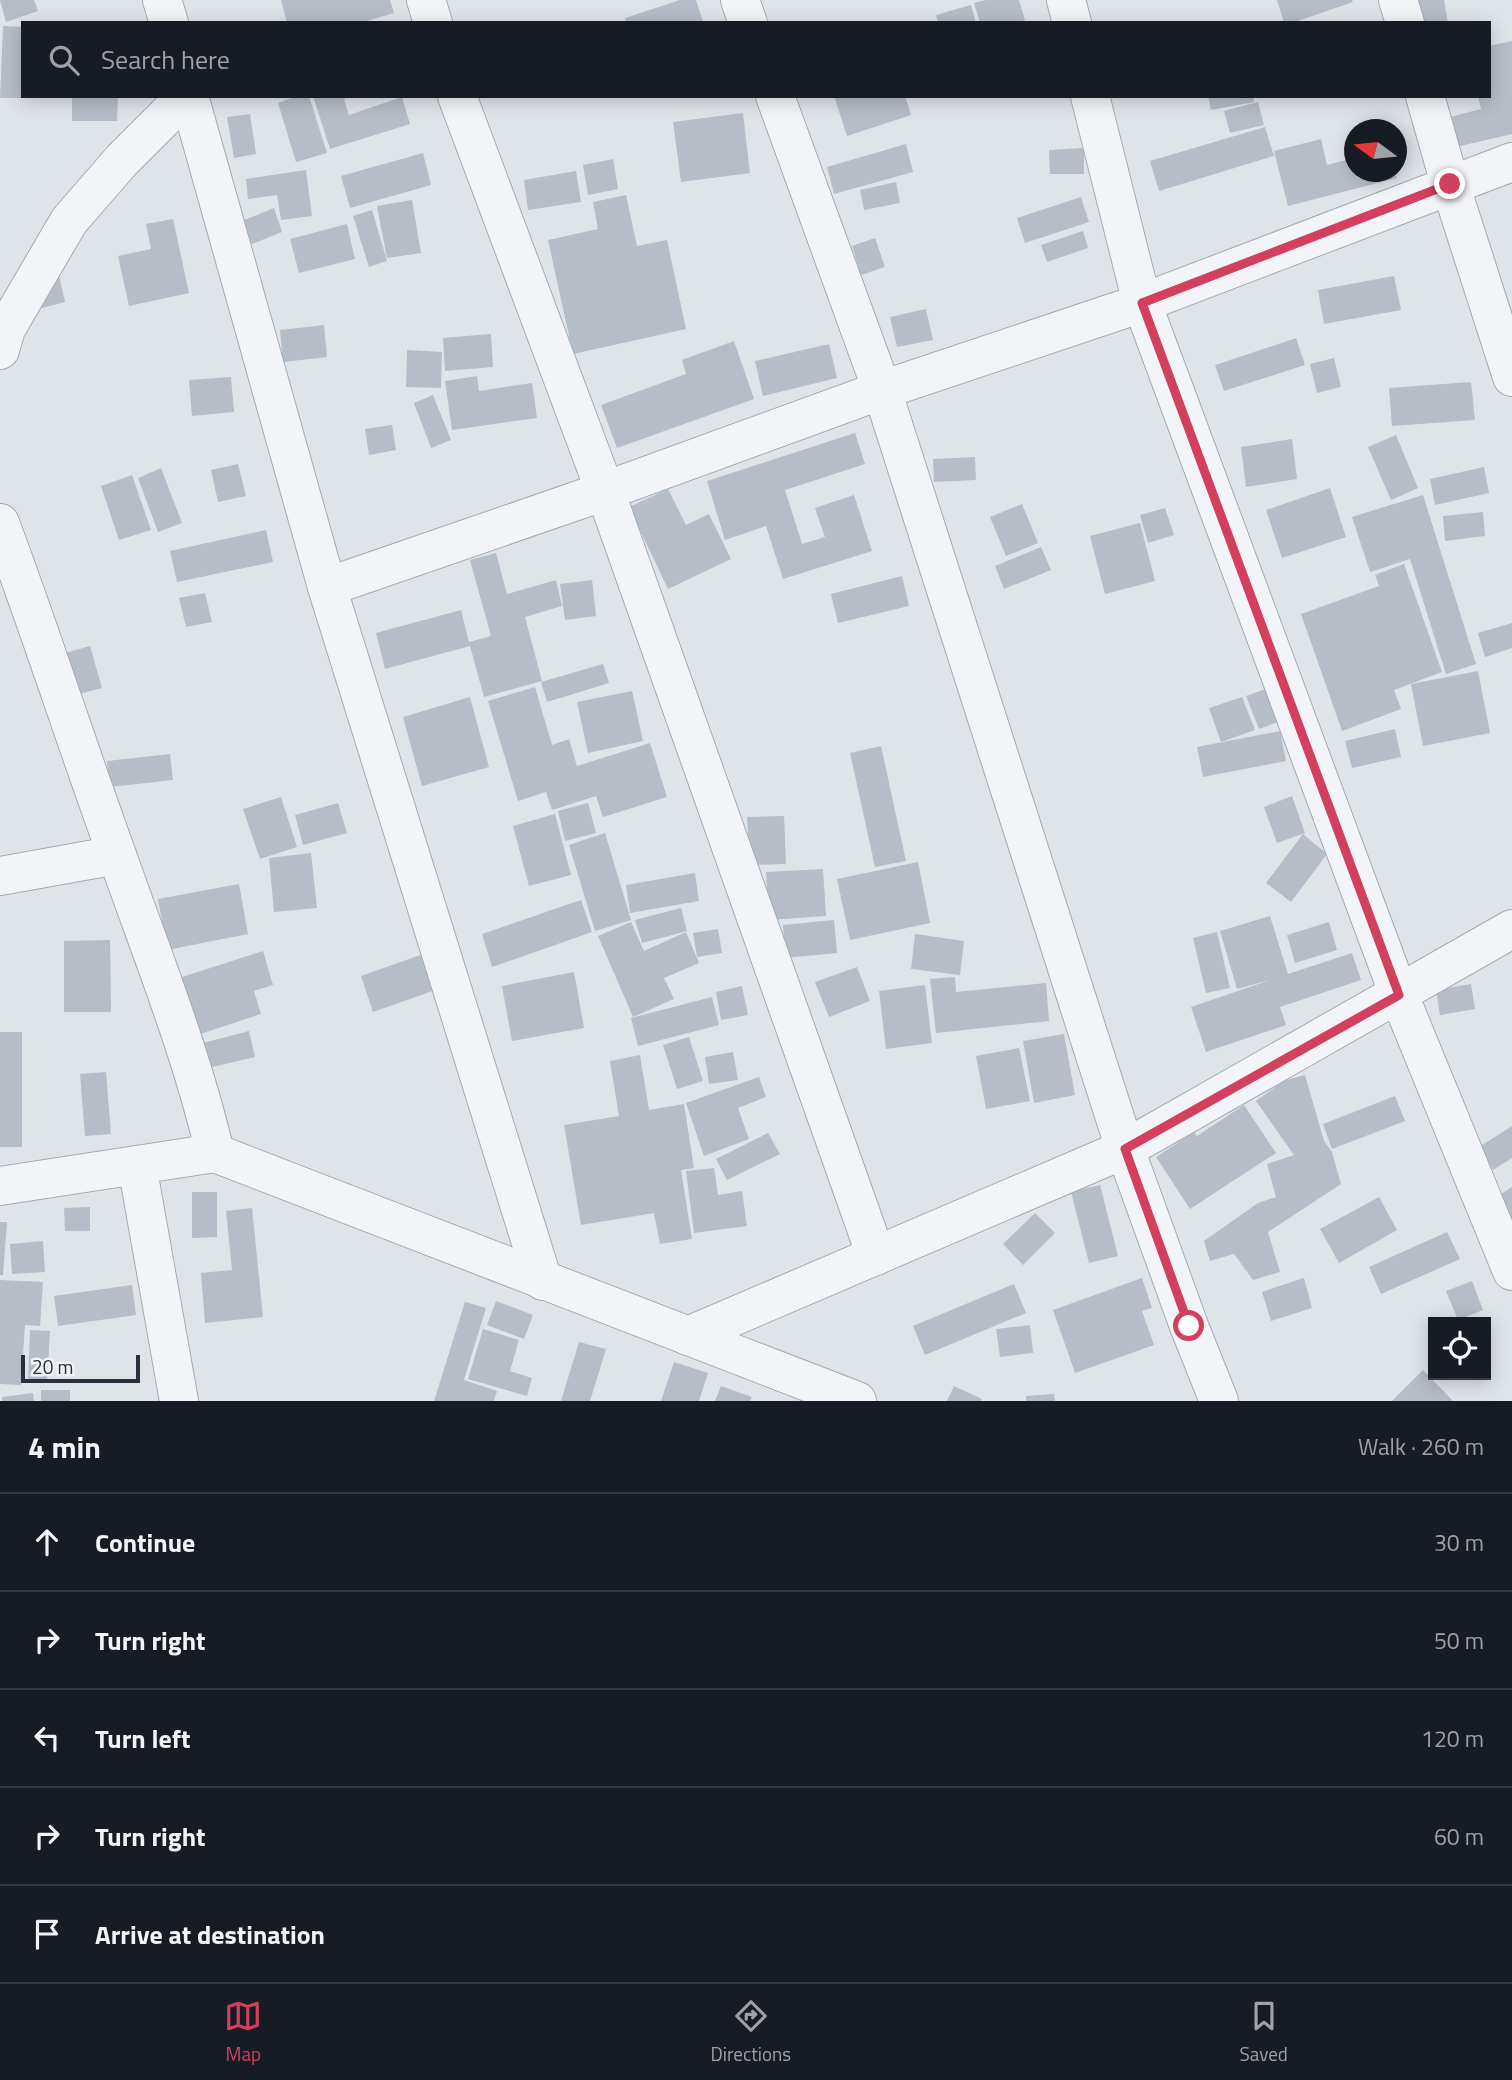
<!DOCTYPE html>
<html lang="en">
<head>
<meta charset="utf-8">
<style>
  :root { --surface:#171b24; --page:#20242c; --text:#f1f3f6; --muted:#9ea1a6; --line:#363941; --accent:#d33f5f }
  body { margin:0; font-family:"Titillium Web",sans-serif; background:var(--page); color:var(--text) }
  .controls { position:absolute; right:21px; bottom:21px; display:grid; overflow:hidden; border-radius:0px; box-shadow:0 4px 18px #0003 }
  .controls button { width:63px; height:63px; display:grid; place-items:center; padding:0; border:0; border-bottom:2px solid var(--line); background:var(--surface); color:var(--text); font:35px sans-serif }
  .compass { position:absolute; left:1344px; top:119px; width:63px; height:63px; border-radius:50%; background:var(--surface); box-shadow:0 4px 18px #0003; rotate:285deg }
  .scale { position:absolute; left:21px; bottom:18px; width:119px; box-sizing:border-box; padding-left:7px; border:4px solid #273241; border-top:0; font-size:19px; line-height:24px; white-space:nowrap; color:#273241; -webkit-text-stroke:5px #eff2f6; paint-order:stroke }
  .stop { position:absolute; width:21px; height:21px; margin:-16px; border:5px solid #d33f5f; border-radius:50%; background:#fff }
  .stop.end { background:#d33f5f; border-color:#fff; box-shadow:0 2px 7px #0008 }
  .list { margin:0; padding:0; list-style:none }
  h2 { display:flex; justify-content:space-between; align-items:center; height:91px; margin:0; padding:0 28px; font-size:30px }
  h2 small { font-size:23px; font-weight:400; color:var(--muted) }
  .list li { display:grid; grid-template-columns:46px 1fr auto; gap:21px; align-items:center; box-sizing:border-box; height:98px; padding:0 28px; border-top:2px solid var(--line) }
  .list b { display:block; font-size:26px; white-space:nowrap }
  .list em { font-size:23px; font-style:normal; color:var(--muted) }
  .icon { flex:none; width:38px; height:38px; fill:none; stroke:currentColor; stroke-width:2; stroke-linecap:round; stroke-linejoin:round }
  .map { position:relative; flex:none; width:1512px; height:1401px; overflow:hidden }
  .search { position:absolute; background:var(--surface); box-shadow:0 4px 18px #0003; left:21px; right:21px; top:21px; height:77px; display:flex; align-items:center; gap:18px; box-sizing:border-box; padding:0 24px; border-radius:0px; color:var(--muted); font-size:26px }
  .sheet { height:581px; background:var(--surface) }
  nav { display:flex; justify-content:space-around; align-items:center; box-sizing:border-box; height:98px; border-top:2px solid var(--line); background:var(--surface); font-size:19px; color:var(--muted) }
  nav a { display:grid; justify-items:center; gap:4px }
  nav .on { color:var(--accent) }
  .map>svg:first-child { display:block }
  .building { fill:#b6bdc6 }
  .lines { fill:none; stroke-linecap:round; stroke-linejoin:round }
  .minor-casing { stroke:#a4abb3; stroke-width:40 }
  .minor { stroke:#f2f4f7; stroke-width:38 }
  .route { stroke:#d33f5f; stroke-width:9 }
</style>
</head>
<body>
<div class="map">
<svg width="1512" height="1401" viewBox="0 0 1512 1401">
  <rect width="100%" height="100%" fill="#dfe4e9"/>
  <g class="building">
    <polygon points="0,0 34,0 38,11 6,22"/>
    <polygon points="281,0 390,0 394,13 360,23 287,23"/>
    <polygon points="680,0 696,0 703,22 626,23 625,18"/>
    <polygon points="986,0 1019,0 1025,20 1017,23 980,23 974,3"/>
    <polygon points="1277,0 1352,0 1353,2 1292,23 1284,23"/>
    <polygon points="1417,0 1444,0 1448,23 1420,23"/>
    <polygon points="971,5 976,23 938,23 936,15"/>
    <polygon points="3,26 23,27 23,98 0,98"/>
    <polygon points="1512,41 1512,134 1456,147 1450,117 1481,109 1478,96 1489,96 1489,46"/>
    <polygon points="72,96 118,96 117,121 72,121"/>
    <polygon points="297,96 309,96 327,153 296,162 278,103"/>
    <polygon points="313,96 350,96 344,99 349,115 402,97 410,124 330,149"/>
    <polygon points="834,96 905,96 911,115 847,136"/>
    <polygon points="1208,96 1253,96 1254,102 1211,110"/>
    <polygon points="1258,102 1264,125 1230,133 1224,111"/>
    <polygon points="743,113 750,173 681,182 673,122"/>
    <polygon points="250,114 256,154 234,158 227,117"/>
    <polygon points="1265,127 1274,156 1159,191 1150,161"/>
    <polygon points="1321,139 1327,165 1354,158 1354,172 1395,172 1397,178 1288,206 1274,151"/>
    <polygon points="906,144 913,172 834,194 827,167"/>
    <polygon points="1084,148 1084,174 1050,174 1049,150"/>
    <polygon points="423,153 431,185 350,208 341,176"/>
    <polygon points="613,159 618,189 588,195 583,165"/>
    <polygon points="306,170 312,216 281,220 277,195 248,199 246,179"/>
    <polygon points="576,171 581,202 528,210 524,180"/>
    <polygon points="896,182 900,203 864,210 860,190"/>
    <polygon points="626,195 637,246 667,240 686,329 573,354 548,240 598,229 593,202"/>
    <polygon points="1081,197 1089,222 1025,243 1017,218"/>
    <polygon points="412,200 421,253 387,258 377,206"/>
    <polygon points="274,208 282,232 252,244 242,221"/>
    <polygon points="372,210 387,261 369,267 353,216"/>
    <polygon points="173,219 189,293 129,306 118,256 151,249 146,224"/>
    <polygon points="347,224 355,259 299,273 290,239"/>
    <polygon points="1083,231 1088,248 1047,262 1041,245"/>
    <polygon points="875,238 885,267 861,275 852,246"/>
    <polygon points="57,267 65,302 34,310"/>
    <polygon points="1394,276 1401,310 1324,324 1318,290"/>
    <polygon points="926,309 933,340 897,347 890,317"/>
    <polygon points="324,325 327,357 283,362 280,330"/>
    <polygon points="491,334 493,367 445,371 443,338"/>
    <polygon points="1296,338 1305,365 1224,391 1215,365"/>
    <polygon points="734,341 754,399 617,448 601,405 686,374 682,360"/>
    <polygon points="829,344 837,378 763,396 755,361"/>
    <polygon points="407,350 442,352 441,388 406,387"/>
    <polygon points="1334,358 1341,387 1317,393 1310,364"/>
    <polygon points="477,376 479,391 532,383 537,418 452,430 445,381"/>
    <polygon points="231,377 234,412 192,416 189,380"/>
    <polygon points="1471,382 1475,420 1392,426 1389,388"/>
    <polygon points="433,395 451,440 431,448 414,403"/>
    <polygon points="392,425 396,450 369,455 365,429"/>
    <polygon points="855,433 865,464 785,490 802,544 825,537 815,508 854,495 872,551 783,579 766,526 725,540 707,481"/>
    <polygon points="1396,435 1418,488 1391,500 1368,447"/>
    <polygon points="1292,439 1297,479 1246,487 1241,447"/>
    <polygon points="975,457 976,480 934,482 933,459"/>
    <polygon points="238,464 246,496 218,502 211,470"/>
    <polygon points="1484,467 1489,493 1435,505 1430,479"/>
    <polygon points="161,468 182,523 158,532 138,478"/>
    <polygon points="132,475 151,530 119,540 101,486"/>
    <polygon points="1330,488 1346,537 1282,558 1266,510"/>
    <polygon points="668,489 686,525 709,514 731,559 668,589 629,507"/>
    <polygon points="1423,495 1476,664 1446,674 1410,559 1370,572 1352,517"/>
    <polygon points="1022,504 1038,543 1006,556 990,517"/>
    <polygon points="1165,508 1174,535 1148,543 1140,515"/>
    <polygon points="1483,512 1485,536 1445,541 1443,516"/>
    <polygon points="1140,523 1155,581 1105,594 1090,536"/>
    <polygon points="266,530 273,562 177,582 170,551"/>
    <polygon points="1041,547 1051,570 1004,589 995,566"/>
    <polygon points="496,553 507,594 556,580 562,606 525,617 542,681 484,697 470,646 385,669 376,633 461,610 469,642 491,636 470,560"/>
    <polygon points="1404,564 1442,672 1394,690 1401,709 1342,731 1301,614 1379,586 1375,575"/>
    <polygon points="902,576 909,606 838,623 831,594"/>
    <polygon points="592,580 596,616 565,620 560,584"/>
    <polygon points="205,593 212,622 186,627 179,598"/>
    <polygon points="1512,623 1512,648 1485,657 1478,633"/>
    <polygon points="90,646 102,688 75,695 65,653"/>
    <polygon points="603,664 609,683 547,702 541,682"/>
    <polygon points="1478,671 1490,733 1423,746 1411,684"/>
    <polygon points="535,687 552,745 569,739 577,766 650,743 667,797 603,817 596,796 552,810 546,792 518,801 488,701"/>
    <polygon points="1266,689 1278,722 1259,729 1246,696"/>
    <polygon points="632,691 643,741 588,753 577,702"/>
    <polygon points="470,697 489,767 422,786 403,717"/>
    <polygon points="1242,697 1255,730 1221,742 1209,708"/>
    <polygon points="1395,729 1401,757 1352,768 1345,741"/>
    <polygon points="1280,731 1286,761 1203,777 1197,747"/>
    <polygon points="881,746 906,861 875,867 850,753"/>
    <polygon points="170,754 173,780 110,787 107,761"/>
    <polygon points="1292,796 1305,833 1277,843 1264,807"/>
    <polygon points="281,797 297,847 260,859 243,809"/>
    <polygon points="338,803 347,833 303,845 295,815"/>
    <polygon points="588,803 596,833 565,841 558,811"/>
    <polygon points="555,814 571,875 529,886 513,826"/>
    <polygon points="784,816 786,864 750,865 747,817"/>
    <polygon points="605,833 631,920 595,931 569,845"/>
    <polygon points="1303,834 1327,854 1291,902 1266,883"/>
    <polygon points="311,853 317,908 274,912 269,858"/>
    <polygon points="918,862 930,923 850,940 837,879"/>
    <polygon points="823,869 826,916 769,920 766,872"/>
    <polygon points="695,873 699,901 630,913 626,885"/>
    <polygon points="239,884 248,934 167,950 158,899"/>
    <polygon points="581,900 592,932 492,967 482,934"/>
    <polygon points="681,908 687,931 642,943 635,920"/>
    <polygon points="1270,916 1288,974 1352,953 1361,980 1280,1007 1286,1025 1206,1052 1191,1007 1270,980 1237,989 1220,931"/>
    <polygon points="834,920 837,953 785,958 783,925"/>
    <polygon points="631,922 644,951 686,932 699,963 664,978 674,999 633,1017 598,936"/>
    <polygon points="1329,922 1337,950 1295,963 1287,935"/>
    <polygon points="718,929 722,953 697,957 693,933"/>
    <polygon points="1217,932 1230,988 1206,993 1193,938"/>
    <polygon points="915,934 964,941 960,975 911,969"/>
    <polygon points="110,940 111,1012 64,1012 64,941"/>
    <polygon points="263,951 273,985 254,991 261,1014 197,1035 179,978"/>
    <polygon points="426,953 438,989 373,1012 361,976"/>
    <polygon points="857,967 870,1001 829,1017 815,982"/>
    <polygon points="574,972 584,1028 512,1041 502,986"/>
    <polygon points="955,977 956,992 1046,983 1049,1021 936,1033 930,979"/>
    <polygon points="1471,984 1475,1009 1440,1015 1436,990"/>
    <polygon points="925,985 932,1043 886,1049 879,991"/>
    <polygon points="742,986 748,1015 721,1020 716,992"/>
    <polygon points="712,997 719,1025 638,1046 631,1018"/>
    <polygon points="249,1031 255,1057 208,1068 203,1043"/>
    <rect x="0" y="1032" width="22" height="115"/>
    <polygon points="1064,1034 1075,1095 1034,1103 1023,1041"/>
    <polygon points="689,1037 703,1081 677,1089 663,1045"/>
    <polygon points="1019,1048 1030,1101 986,1109 976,1056"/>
    <polygon points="733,1052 738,1080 709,1084 705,1057"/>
    <polygon points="640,1055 649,1110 684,1104 694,1168 681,1170 692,1239 660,1244 654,1213 581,1225 564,1125 619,1116 610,1061"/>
    <polygon points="106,1072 111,1134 85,1136 80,1074"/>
    <polygon points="1305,1075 1324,1141 1332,1152 1341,1184 1268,1232 1280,1272 1253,1280 1234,1254 1210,1261 1204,1241 1258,1203 1276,1197 1267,1164 1294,1155 1256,1101 1283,1081"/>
    <polygon points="759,1077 766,1097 738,1108 749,1139 704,1156 686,1103"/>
    <polygon points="1395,1096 1405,1121 1332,1149 1323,1124"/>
    <polygon points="1244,1105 1276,1153 1190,1209 1156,1157 1194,1132 1197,1136"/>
    <polygon points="1512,1126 1512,1158 1493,1170 1479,1147"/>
    <polygon points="768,1133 780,1154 727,1180 716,1159"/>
    <polygon points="714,1168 718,1195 742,1191 747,1226 694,1233 686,1171"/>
    <polygon points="1100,1185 1118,1256 1089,1263 1071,1192"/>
    <polygon points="1512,1187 1512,1218 1498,1196"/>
    <polygon points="192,1192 217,1192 217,1237 192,1238"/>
    <polygon points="1379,1197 1397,1230 1339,1263 1320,1229"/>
    <polygon points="90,1207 90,1231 65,1231 64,1208"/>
    <polygon points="252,1208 263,1317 205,1323 201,1273 232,1270 226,1211"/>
    <polygon points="1035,1213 1055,1233 1023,1265 1003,1244"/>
    <polygon points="0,1222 7,1222 3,1275 0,1275"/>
    <polygon points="1447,1232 1460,1259 1381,1294 1369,1267"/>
    <polygon points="43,1241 45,1272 12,1274 10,1244"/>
    <polygon points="1142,1278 1152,1308 1142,1311 1154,1345 1075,1373 1053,1310"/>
    <polygon points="1304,1278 1312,1308 1271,1321 1262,1292"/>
    <polygon points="0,1280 43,1282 40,1326 25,1325 21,1385 0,1384"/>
    <polygon points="1472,1281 1483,1310 1458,1320 1446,1291"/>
    <polygon points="1014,1284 1026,1313 925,1355 913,1326"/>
    <polygon points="132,1285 136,1315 58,1326 54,1296"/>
    <polygon points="496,1301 533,1315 524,1339 487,1325"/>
    <polygon points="465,1302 486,1308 464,1380 497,1391 494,1401 434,1401"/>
    <polygon points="1030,1325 1033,1353 1000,1357 996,1329"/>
    <polygon points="483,1329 519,1340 510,1371 532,1378 527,1396 468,1379"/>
    <polygon points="30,1330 50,1331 47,1383 28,1383"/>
    <polygon points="579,1342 606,1349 590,1401 561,1401"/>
    <polygon points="674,1362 708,1373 699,1401 661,1401"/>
    <polygon points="1423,1370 1453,1401 1392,1401"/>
    <polygon points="721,1386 752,1397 750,1401 715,1401"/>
    <polygon points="954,1386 982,1399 981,1401 947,1401"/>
    <rect x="41" y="1390" width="29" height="11"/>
    <polygon points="33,1393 34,1401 2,1401 2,1397"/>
    <polygon points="1054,1394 1055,1401 1026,1401 1026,1396"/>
  </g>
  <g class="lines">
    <g class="minor-casing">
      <g id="minor">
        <polyline points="162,0 169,23"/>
        <polyline points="426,0 433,23"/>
        <polyline points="740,0 748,23"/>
        <polyline points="1066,0 1072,23"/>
        <polyline points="1398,0 1405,23"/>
        <polyline points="189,96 327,587 543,1281"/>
        <polyline points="457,96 605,491 876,1256"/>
        <polyline points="775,96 882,390 1125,1149 1189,1326 1219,1401"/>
        <polyline points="1090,96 1142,303 1399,995 1512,1271"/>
        <polyline points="1425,96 1450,184 1512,377"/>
        <polyline points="0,350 6,329 69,221 122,160 186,96"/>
        <path d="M 0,523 C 41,633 77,745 117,855 C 152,955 191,1050 215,1153"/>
        <polyline points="327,587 605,491 882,390 1142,303 1512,162"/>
        <polyline points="0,876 117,855"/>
        <polyline points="137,1165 179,1401"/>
        <polyline points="0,1186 215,1153 857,1401"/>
        <polyline points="688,1336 1125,1149 1512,929"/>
      </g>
    </g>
    <use href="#minor" class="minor"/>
  </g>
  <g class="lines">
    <polyline class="route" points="1189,1326 1125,1149 1399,995 1142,303 1450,184"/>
  </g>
</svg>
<div class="controls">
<button><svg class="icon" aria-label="locate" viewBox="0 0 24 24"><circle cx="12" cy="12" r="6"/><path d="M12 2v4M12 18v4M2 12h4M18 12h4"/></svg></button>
</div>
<svg class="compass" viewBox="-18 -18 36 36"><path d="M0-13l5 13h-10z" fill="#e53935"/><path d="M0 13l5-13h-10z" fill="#9ea1a6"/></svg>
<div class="scale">20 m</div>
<div class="stop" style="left:1189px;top:1326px"></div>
<div class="stop end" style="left:1450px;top:184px"></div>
<div class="search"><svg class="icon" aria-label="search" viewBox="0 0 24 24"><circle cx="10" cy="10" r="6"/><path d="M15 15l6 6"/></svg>Search here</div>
</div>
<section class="sheet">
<h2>4 min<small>Walk · 260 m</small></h2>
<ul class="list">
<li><svg class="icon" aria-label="ahead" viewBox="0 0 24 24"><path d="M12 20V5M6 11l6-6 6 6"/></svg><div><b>Continue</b></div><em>30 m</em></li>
<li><svg class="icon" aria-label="right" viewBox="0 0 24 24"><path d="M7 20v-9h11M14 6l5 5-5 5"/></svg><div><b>Turn right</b></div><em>50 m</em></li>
<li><svg class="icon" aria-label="left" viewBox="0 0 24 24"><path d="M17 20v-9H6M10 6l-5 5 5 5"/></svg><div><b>Turn left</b></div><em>120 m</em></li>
<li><svg class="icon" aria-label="right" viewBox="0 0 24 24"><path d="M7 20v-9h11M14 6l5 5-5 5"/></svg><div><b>Turn right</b></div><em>60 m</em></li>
<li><svg class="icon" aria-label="arrive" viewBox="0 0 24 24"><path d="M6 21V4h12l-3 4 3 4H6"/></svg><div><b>Arrive at destination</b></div></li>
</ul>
</section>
<nav>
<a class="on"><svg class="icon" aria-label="map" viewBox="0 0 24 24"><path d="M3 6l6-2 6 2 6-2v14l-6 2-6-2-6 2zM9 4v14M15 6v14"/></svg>Map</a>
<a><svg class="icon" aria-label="directions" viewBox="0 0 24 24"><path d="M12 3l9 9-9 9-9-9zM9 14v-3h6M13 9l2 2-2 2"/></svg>Directions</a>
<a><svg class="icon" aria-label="saved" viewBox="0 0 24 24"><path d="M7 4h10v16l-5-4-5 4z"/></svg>Saved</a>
</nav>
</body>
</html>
